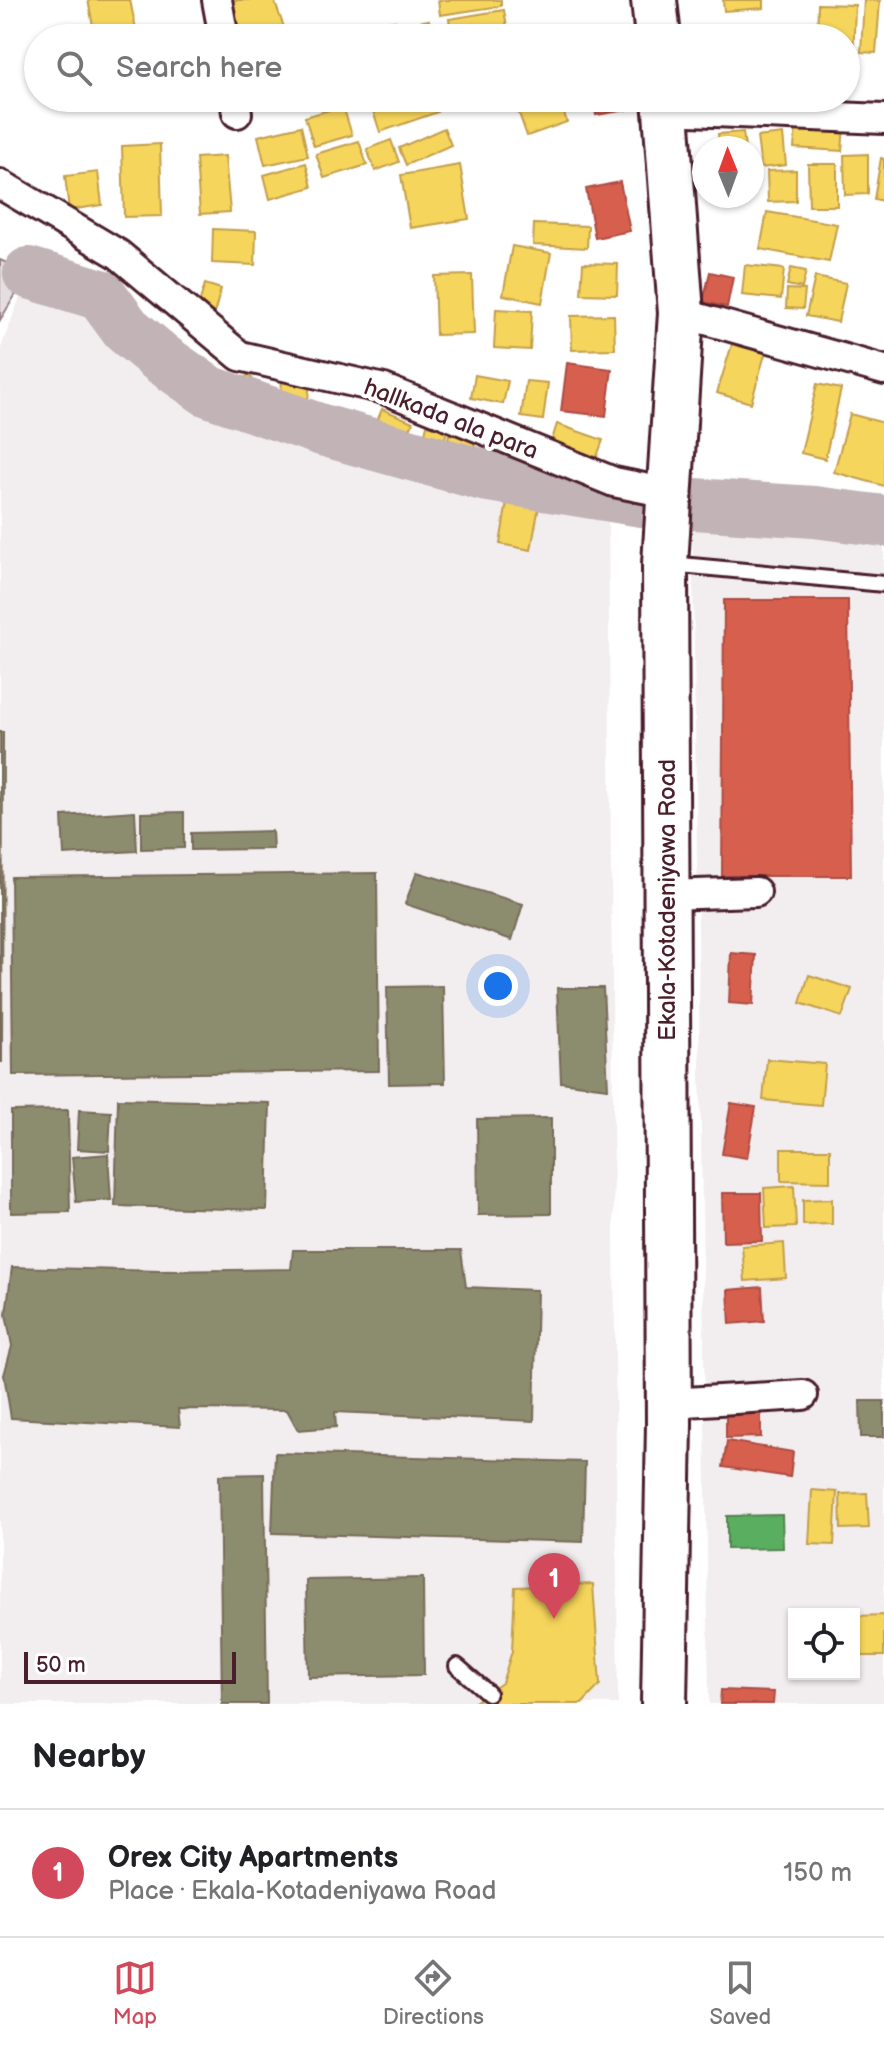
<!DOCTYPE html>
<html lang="en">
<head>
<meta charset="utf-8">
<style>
  :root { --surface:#fff; --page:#f6f6f6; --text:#202124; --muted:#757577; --line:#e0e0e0; --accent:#d1495b }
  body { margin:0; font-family:"Balsamiq Sans",sans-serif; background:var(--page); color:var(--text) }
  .controls { position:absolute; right:24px; bottom:24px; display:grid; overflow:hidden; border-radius:0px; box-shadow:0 2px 6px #0004 }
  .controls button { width:72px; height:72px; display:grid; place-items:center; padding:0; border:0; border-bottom:2px solid var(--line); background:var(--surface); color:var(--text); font:40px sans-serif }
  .compass { position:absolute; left:692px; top:136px; width:72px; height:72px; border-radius:50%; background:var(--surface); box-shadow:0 2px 6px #0004; rotate:359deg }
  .scale { position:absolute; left:24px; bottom:20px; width:212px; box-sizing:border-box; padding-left:8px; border:4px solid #4a1f2b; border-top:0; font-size:22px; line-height:28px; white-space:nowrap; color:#4a1f2b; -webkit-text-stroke:6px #fff; paint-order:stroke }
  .you { position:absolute; left:498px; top:986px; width:28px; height:28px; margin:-20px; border:6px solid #fff; border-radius:50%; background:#1a73e8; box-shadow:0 0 0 12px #1a73e833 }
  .badge { display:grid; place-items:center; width:52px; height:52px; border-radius:50%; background:var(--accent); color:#fff; font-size:26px; font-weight:700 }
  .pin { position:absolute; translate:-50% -66px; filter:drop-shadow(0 2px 4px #0008) }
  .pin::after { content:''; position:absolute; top:42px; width:28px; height:24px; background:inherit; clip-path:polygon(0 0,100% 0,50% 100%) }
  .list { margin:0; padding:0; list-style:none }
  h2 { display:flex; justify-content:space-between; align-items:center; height:104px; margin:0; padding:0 32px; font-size:34px }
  h2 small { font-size:26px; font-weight:400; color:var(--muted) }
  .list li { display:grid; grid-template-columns:52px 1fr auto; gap:24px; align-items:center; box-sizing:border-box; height:128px; padding:0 32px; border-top:2px solid var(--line) }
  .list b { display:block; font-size:30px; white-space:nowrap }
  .list p { margin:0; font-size:26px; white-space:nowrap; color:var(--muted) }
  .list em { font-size:26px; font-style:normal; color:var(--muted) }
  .icon { flex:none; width:44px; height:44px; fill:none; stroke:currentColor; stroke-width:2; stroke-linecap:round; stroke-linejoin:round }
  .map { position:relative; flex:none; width:884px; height:1704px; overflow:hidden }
  .search { position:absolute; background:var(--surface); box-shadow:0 2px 6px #0004; left:24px; right:24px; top:24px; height:88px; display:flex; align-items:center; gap:20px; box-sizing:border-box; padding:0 28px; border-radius:44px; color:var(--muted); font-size:30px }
  .sheet { height:232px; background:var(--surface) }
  nav { display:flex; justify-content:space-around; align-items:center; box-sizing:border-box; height:112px; border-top:2px solid var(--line); background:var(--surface); font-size:22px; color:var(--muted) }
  nav a { display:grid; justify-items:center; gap:4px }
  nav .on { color:var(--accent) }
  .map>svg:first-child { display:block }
  .built { fill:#f2eeef; fill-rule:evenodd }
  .green { fill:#e5dee0; stroke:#987e86; stroke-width:2 }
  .homes { fill:#f6d55c; stroke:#c29e4d; stroke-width:2 }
  .shops { fill:#d6604d; stroke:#ac4c43; stroke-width:2 }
  .public { fill:#5aae61; stroke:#558351; stroke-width:2 }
  .industry { fill:#8c8c6e; stroke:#786b5a; stroke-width:2 }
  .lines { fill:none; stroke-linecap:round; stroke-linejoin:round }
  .river { stroke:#c1b3b6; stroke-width:52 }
  .lane-casing { stroke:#4a1f2b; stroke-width:20 }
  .street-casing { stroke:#4a1f2b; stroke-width:34 }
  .primary-casing { stroke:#4a1f2b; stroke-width:50 }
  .lane { stroke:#fff; stroke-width:14 }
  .street { stroke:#fff; stroke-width:28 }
  .primary { stroke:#fff; stroke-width:44 }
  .labels { text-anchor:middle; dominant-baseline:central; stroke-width:8; stroke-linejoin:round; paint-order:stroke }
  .street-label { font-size:24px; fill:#4a1f2b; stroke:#fff }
</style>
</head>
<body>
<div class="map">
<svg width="884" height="1704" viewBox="0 0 884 1704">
  <rect width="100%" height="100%" fill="#fff"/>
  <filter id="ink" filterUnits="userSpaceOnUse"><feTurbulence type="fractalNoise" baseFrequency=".0125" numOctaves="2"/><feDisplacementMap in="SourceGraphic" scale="16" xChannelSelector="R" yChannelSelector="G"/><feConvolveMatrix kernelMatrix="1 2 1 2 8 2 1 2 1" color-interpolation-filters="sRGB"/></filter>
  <g filter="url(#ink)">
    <g class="built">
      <polygon points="29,273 200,408 476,484 608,501 618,1704 0,1704 0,350"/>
      <path d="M 692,511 L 884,534 L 884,1704 L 709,1704 ZM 794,1614 L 854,1614 L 854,1674 L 794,1674 Z"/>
    </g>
    <polygon class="green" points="0,260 29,273 0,320"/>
    <g class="homes">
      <polygon points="88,0 130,0 136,29 95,36"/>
      <polygon points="225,0 274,0 288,38 239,38"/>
      <polygon points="438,0 501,0 501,6 440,15"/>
      <polygon points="723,0 764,0 764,8 724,11"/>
      <polygon points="864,0 880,1 876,53 861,52"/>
      <polygon points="818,4 855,5 853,63 846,62 846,38 817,38"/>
      <polygon points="504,10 509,38 452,38 449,19"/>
      <polygon points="429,20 432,38 404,38 402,25"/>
      <polygon points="395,21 398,38 369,38 367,25"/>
      <polygon points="382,98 433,98 438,112 380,132 370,102"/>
      <polygon points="526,98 559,98 567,122 527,136 515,102"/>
      <polygon points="343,106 352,135 314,146 305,117"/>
      <polygon points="796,124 844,127 842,151 794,148"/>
      <polygon points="301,126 308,156 265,165 258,136"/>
      <polygon points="444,128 451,145 406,165 399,148"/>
      <polygon points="743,132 745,148 720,148 718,134"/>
      <polygon points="783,134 786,165 761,168 757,137"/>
      <polygon points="391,140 399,162 375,171 367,149"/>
      <polygon points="359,141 367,165 324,178 316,154"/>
      <polygon points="160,144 162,216 124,217 122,146"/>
      <polygon points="868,154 868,194 845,195 844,155"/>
      <polygon points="225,156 230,212 200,214 196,158"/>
      <polygon points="881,158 884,159 884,201 874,199"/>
      <polygon points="306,163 312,187 270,199 264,175"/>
      <polygon points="808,164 837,164 837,206 809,206"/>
      <polygon points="460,165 469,219 410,228 401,175"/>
      <polygon points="796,170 796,201 768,202 767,171"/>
      <polygon points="98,172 102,205 69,210 65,176"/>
      <polygon points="767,212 837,224 829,262 760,249"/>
      <polygon points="534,224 588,226 587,248 533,245"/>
      <polygon points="213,229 256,231 255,265 212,263"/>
      <polygon points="512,246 551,253 542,303 503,295"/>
      <polygon points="583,263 618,264 617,295 581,294"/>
      <polygon points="745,265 784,269 781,299 742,295"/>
      <polygon points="791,268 806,271 802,288 787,285"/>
      <polygon points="472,275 474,334 436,335 434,276"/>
      <polygon points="815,277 846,283 838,322 806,316"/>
      <polygon points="205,284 221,289 214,314 197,310"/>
      <polygon points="787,289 805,290 803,309 786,308"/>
      <polygon points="496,309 532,311 530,350 494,348"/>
      <polygon points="614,315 615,349 572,350 571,316"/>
      <polygon points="733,341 766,351 751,403 717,393"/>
      <polygon points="248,374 273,402 251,399 241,386"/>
      <polygon points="475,375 508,381 503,404 471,398"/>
      <polygon points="282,379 310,381 307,409 280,407"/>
      <polygon points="526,381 548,383 543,420 521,417"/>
      <polygon points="817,384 841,389 825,459 801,453"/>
      <polygon points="382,409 413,422 406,439 375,426"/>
      <polygon points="850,414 884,423 884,486 834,472"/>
      <polygon points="557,424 603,440 596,459 551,443"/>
      <polygon points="427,425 447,430 440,460 420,455"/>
      <polygon points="449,434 476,438 471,463 444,459"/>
      <polygon points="509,489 541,495 531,550 500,544"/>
      <polygon points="809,975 852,989 842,1017 800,1003"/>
      <polygon points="767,1059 825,1064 821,1105 763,1100"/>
      <polygon points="781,1149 830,1149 830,1182 781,1181"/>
      <polygon points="794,1186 796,1227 766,1228 764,1188"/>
      <polygon points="832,1199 832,1224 803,1225 803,1200"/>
      <polygon points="784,1243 786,1278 745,1281 742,1246"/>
      <polygon points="812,1490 837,1492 834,1545 809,1544"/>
      <polygon points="867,1493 869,1528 841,1529 840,1494"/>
      <polygon points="593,1584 600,1685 582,1704 472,1704 502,1683 512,1651 515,1587"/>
      <polygon points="884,1615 884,1656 854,1656 854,1616"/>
    </g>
    <g class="shops">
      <polygon points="593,98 625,98 627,110 596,115"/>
      <polygon points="620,182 630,231 595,238 586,189"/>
      <polygon points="710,272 733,277 727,307 703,302"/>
      <polygon points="567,363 612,369 606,416 561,411"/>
      <polygon points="724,600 848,600 851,876 722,876"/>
      <polygon points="731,953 756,955 753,1005 729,1003"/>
      <polygon points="731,1103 756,1107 747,1158 722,1154"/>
      <polygon points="722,1193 761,1193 762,1241 723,1242"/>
      <polygon points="762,1287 764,1321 730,1324 728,1290"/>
      <polygon points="726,1412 761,1412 761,1437 726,1438"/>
      <polygon points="727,1441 793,1452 790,1477 723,1467"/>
      <polygon points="721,1690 774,1692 773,1704 720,1704"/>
    </g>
    <polygon class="public" points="782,1515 783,1548 727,1549 727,1516"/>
    <g class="industry">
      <polygon points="0,732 3,732 2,1062 0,1062"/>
      <polygon points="135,811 137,851 64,855 62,816"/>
      <polygon points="184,812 184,848 141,849 141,813"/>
      <polygon points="272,831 273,849 191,850 191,833"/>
      <polygon points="417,872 523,904 512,940 405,904"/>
      <polygon points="377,873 379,1071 13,1075 11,877"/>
      <polygon points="443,986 445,1083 389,1084 387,987"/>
      <polygon points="557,988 603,988 608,1088 561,1082"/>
      <polygon points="118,1099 270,1103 267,1210 115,1206"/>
      <polygon points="68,1110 70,1212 11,1213 11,1111"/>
      <polygon points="79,1110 111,1112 109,1151 77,1149"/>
      <polygon points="551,1118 551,1214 478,1215 477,1119"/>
      <polygon points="108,1154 111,1200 76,1202 72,1157"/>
      <polygon points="293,1250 461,1250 466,1287 537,1290 534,1421 335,1412 336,1427 298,1430 287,1410 178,1409 180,1427 11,1418 4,1375 12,1346 6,1314 12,1267 160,1271 291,1269"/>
      <polygon points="860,1401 884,1401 884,1437 861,1437"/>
      <polygon points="275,1453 585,1462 583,1542 272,1533"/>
      <polygon points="264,1474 267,1704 222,1704 219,1475"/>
      <polygon points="423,1578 424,1675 308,1677 306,1580"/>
    </g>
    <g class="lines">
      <g class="river">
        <polyline points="29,273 101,295 126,329 162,359 208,391 322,430 483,475 642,501"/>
        <polyline points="694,504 814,512 884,521"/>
      </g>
      <g class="lane-casing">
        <g id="lane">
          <polyline points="670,564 884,584"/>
          <polyline points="457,1666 488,1693"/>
        </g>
      </g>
      <g class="street-casing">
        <g id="street">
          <polyline points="217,0 224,38"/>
          <polyline points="235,98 237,113"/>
          <polyline points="666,110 884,119"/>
          <polyline points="0,184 118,254 240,356 384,389 614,482 668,493"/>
          <polyline points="681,313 884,370"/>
          <polyline points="667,895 756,892"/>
          <polyline points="669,1403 803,1395"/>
        </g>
      </g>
      <g class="primary-casing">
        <g id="primary">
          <polyline points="654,0 658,38"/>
          <polyline points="664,1704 669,1424 665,564 681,313 665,98"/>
        </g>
      </g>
      <use href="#lane" class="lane"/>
      <use href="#street" class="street"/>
      <use href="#primary" class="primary"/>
    </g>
  </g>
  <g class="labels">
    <g class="street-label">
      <text transform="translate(451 419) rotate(21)">hallkada ala para</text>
      <text transform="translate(667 900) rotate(-90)">Ekala-Kotadeniyawa Road</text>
    </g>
  </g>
</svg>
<div class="controls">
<button><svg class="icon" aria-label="locate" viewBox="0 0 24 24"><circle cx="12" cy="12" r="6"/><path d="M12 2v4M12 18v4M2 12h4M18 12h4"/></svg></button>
</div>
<svg class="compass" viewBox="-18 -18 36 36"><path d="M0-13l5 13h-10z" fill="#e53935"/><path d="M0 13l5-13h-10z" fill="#757577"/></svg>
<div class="scale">50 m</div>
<div class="you"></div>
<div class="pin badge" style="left:554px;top:1619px">1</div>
<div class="search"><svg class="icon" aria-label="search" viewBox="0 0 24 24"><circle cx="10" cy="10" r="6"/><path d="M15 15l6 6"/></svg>Search here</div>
</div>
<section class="sheet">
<h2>Nearby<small></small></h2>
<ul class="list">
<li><span class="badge">1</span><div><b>Orex City Apartments</b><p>Place · Ekala-Kotadeniyawa Road</p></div><em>150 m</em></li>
</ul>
</section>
<nav>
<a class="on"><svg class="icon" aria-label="map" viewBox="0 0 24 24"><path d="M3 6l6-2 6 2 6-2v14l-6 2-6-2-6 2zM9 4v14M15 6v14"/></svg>Map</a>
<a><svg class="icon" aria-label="directions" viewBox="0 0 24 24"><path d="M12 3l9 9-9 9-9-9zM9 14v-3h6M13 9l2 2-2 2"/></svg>Directions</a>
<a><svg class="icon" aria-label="saved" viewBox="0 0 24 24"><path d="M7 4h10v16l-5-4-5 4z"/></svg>Saved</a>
</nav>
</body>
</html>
